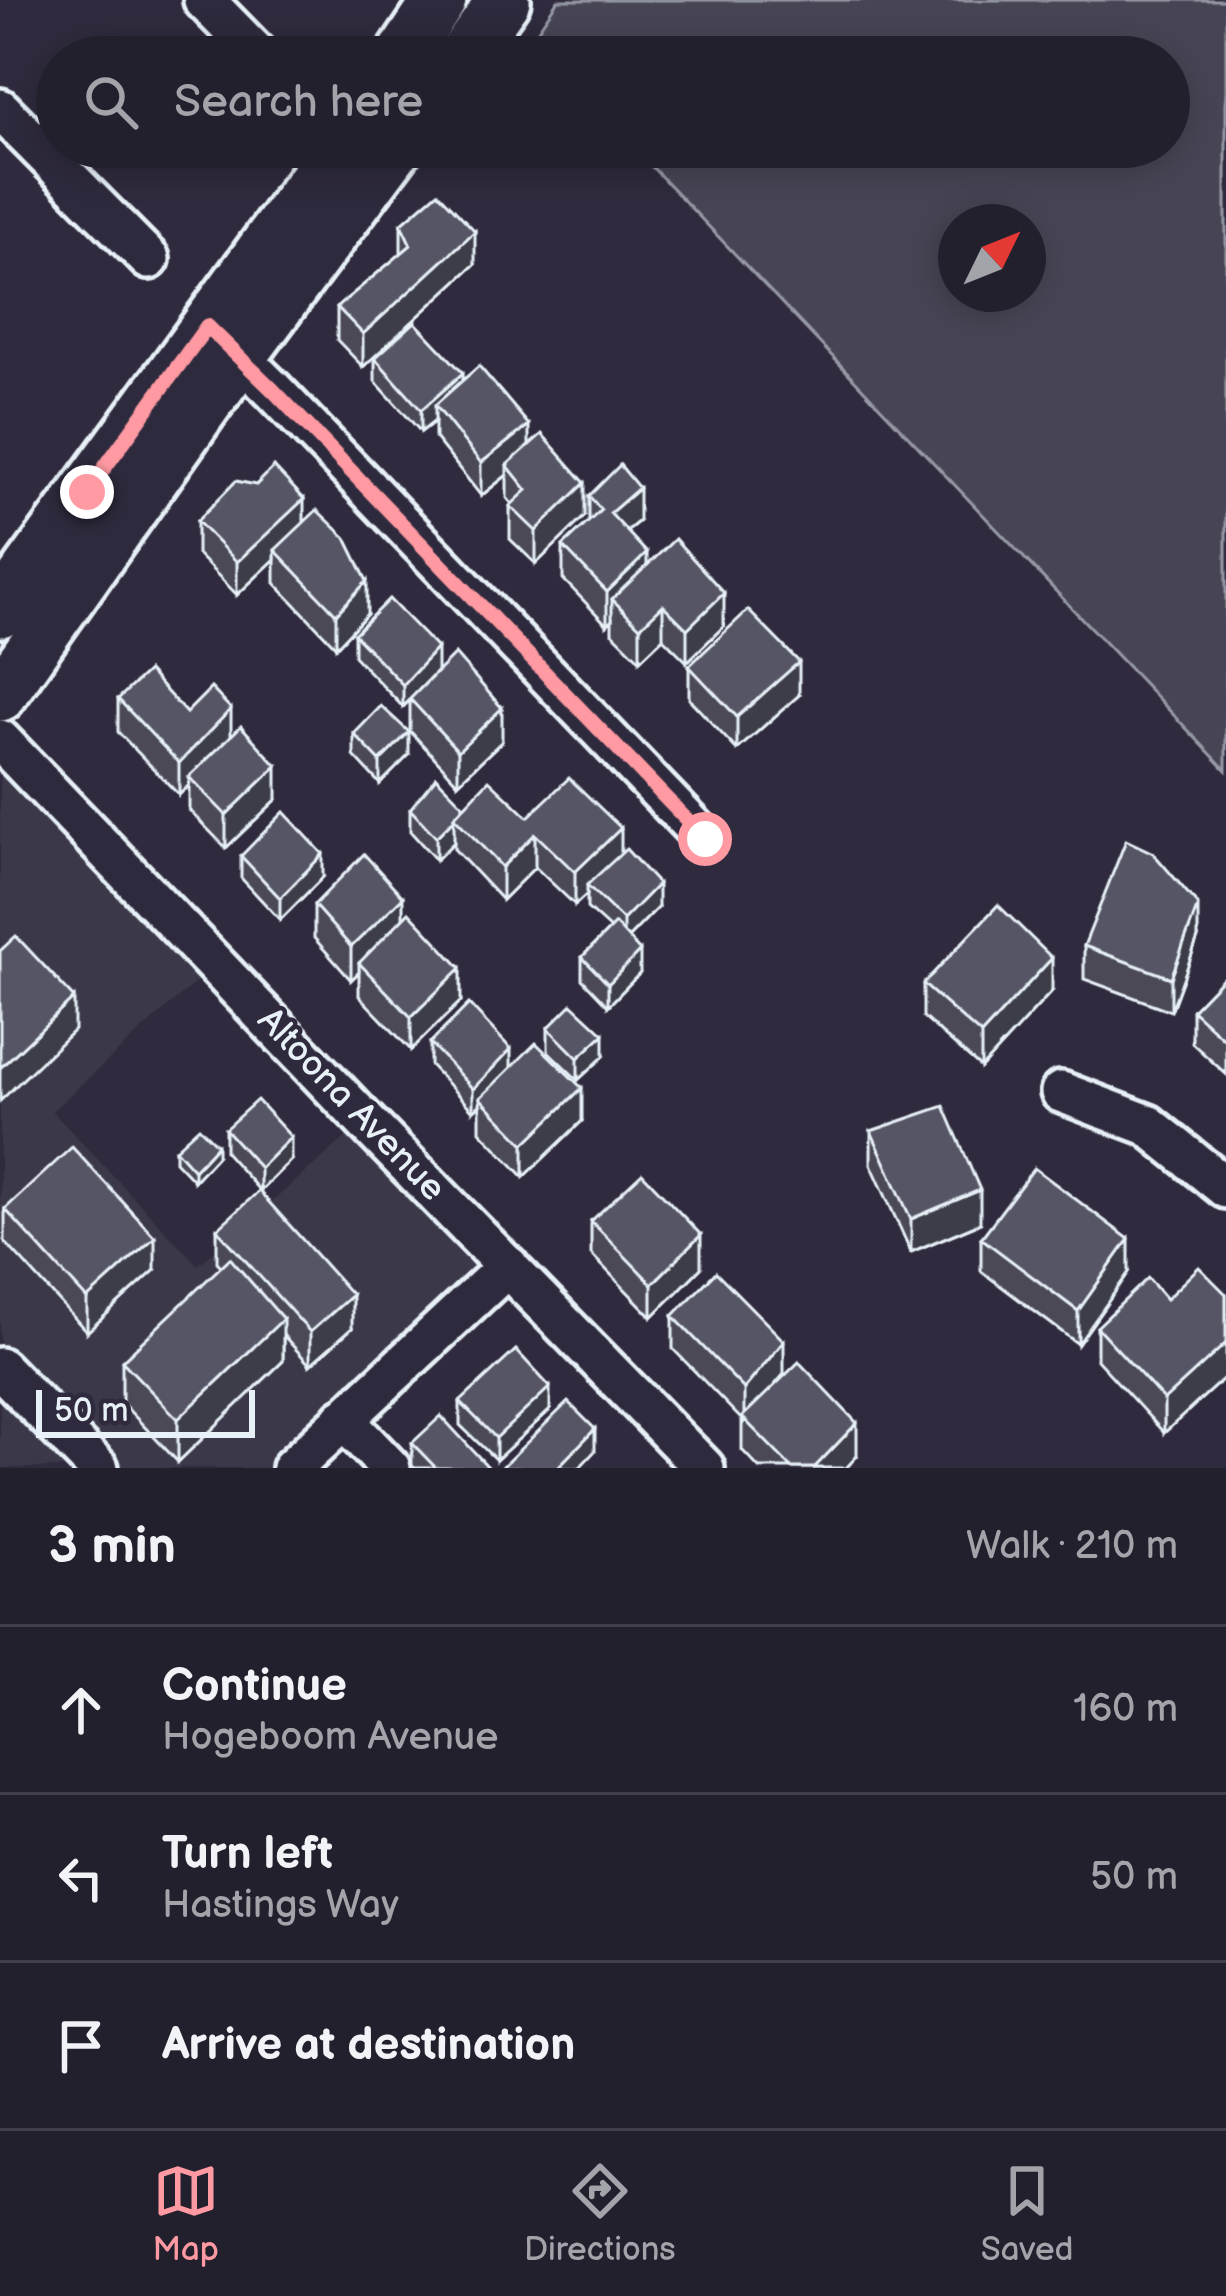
<!DOCTYPE html>
<html lang="en">
<head>
<meta charset="utf-8">
<style>
  :root { --surface:#23202e; --page:#2f2d3a; --text:#f1f3f6; --muted:#a3a3aa; --line:#403e4a; --accent:#ff9aa2 }
  body { margin:0; font-family:"Balsamiq Sans",sans-serif; background:var(--page); color:var(--text) }
  .compass { position:absolute; left:938px; top:204px; width:108px; height:108px; border-radius:50%; background:var(--surface); box-shadow:0 6px 30px #0003; rotate:47deg }
  .scale { position:absolute; left:36px; bottom:30px; width:219px; box-sizing:border-box; padding-left:12px; border:6px solid #e8f1f8; border-top:0; font-size:33px; line-height:42px; white-space:nowrap; color:#e8f1f8; -webkit-text-stroke:9px #2f2a3d; paint-order:stroke }
  .stop { position:absolute; width:36px; height:36px; margin:-27px; border:9px solid #ff9aa2; border-radius:50%; background:#fff }
  .stop.end { background:#ff9aa2; border-color:#fff; box-shadow:0 3px 12px #0008 }
  .list { margin:0; padding:0; list-style:none }
  h2 { display:flex; justify-content:space-between; align-items:center; height:156px; margin:0; padding:0 48px; font-size:51px }
  h2 small { font-size:39px; font-weight:400; color:var(--muted) }
  .list li { display:grid; grid-template-columns:78px 1fr auto; gap:36px; align-items:center; box-sizing:border-box; height:168px; padding:0 48px; border-top:3px solid var(--line) }
  .list b { display:block; font-size:45px; white-space:nowrap }
  .list p { margin:0; font-size:39px; white-space:nowrap; color:var(--muted) }
  .list em { font-size:39px; font-style:normal; color:var(--muted) }
  .icon { flex:none; width:66px; height:66px; fill:none; stroke:currentColor; stroke-width:2; stroke-linecap:round; stroke-linejoin:round }
  .map { position:relative; flex:none; width:1226px; height:1468px; overflow:hidden }
  .search { position:absolute; background:var(--surface); box-shadow:0 6px 30px #0003; left:36px; right:36px; top:36px; height:132px; display:flex; align-items:center; gap:30px; box-sizing:border-box; padding:0 42px; border-radius:66px; color:var(--muted); font-size:45px }
  .sheet { height:660px; background:var(--surface) }
  nav { display:flex; justify-content:space-around; align-items:center; box-sizing:border-box; height:168px; border-top:3px solid var(--line); background:var(--surface); font-size:33px; color:var(--muted) }
  nav a { display:grid; justify-items:center; gap:6px }
  nav .on { color:var(--accent) }
  .map>svg:first-child { display:block }
  .built { fill:#3b3749 }
  .green { fill:#464455; stroke:#979aa6; stroke-width:3; fill-rule:evenodd }
  .lines { fill:none; stroke-linecap:round; stroke-linejoin:round }
  .minor-casing { stroke:#e8f1f8; stroke-width:48 }
  .major-casing { stroke:#e8f1f8; stroke-width:60 }
  .minor { stroke:#2f2a3d; stroke-width:39 }
  .major { stroke:#2f2a3d; stroke-width:51 }
  .wall { fill:#4b4957; stroke:#e8f1f8; stroke-width:3 }
  .shaded-wall { fill:#3d3c47; stroke:#e8f1f8; stroke-width:3 }
  .building { fill:#575565; stroke:#e8f1f8; stroke-width:3 }
  .route { stroke:#ff9aa2; stroke-width:15 }
  .labels { text-anchor:middle; dominant-baseline:central; stroke-width:9; stroke-linejoin:round; paint-order:stroke }
  .street-label { font-size:36px; fill:#e8f1f8; stroke:#2f2a3d }
</style>
</head>
<body>
<div class="map">
<svg width="1226" height="1468" viewBox="0 0 1226 1468">
  <rect width="100%" height="100%" fill="#2f2a3d"/>
  <filter id="ink" filterUnits="userSpaceOnUse"><feTurbulence type="fractalNoise" baseFrequency=".00833" numOctaves="2"/><feDisplacementMap in="SourceGraphic" scale="24" xChannelSelector="R" yChannelSelector="G"/><feConvolveMatrix kernelMatrix="1 2 1 2 8 2 1 2 1" color-interpolation-filters="sRGB"/></filter>
  <g filter="url(#ink)">
    <polygon class="built" points="0,740 215,965 52,1111 198,1265 365,1121 508,1266 292,1468 0,1468"/>
    <path class="green" d="M 558,0 L 1226,0 L 1226,770 L 633,147 L 1169,147 L 1169,57 L 548,57 L 531,40 ZM 956,222 L 1028,222 L 1028,294 L 956,294 Z"/>
    <g class="lines">
      <g class="minor-casing">
        <g id="minor">
          <polyline points="204,0 260,57"/>
          <polyline points="0,109 149,259"/>
          <polyline points="220,338 273,390 705,839"/>
          <polyline points="0,740 365,1121 704,1468"/>
          <polyline points="1061,1092 1148,1125 1226,1188"/>
          <polyline points="0,1368 98,1468"/>
          <polyline points="343,1419 390,1468"/>
          <polyline points="292,1468 508,1266"/>
        </g>
      </g>
      <g class="major-casing">
        <g id="major">
          <polyline points="402,57 440,0"/>
          <polyline points="463,57 504,0"/>
          <polyline points="0,611 338,147"/>
          <polyline points="0,695 208,400 396,147"/>
        </g>
      </g>
      <use href="#minor" class="minor"/>
      <use href="#major" class="major"/>
    </g>
    <g class="wall">
      <polygon points="401,224 475,264 363,367 337,340 337,307 401,254"/>
      <polygon points="375,358 463,381 529,446 585,516 536,564 510,539 510,506 512,504 507,498 507,475 481,496 435,438 435,421 421,432 375,381"/>
      <polygon points="589,496 639,521 627,531 647,567 724,626 687,662 663,638 640,660 612,632 612,620 607,625 563,579 563,546 589,522"/>
      <polygon points="197,521 304,523 367,614 336,647 275,583 275,559 237,595 197,554"/>
      <polygon points="354,634 437,671 502,741 458,783 410,731 410,700 403,707 354,656"/>
      <polygon points="689,666 799,695 737,750 689,699"/>
      <polygon points="118,699 186,713 231,735 277,799 226,848 189,810 189,785 179,795 118,732"/>
      <polygon points="354,734 409,755 380,784 354,756"/>
      <polygon points="464,806 528,817 621,854 658,907 628,938 640,973 608,1006 582,979 582,957 610,929 587,908 587,894 575,905 535,867 502,900 454,849 454,842 436,860 410,831 410,809"/>
      <polygon points="241,856 323,877 280,920 241,878"/>
      <polygon points="314,905 403,917 461,1001 411,1050 359,996 359,972 351,980 314,938"/>
      <polygon points="1198,938 1171,1011 1084,979 1084,946"/>
      <polygon points="1226,975 1226,1074 1192,1043 1192,1010"/>
      <polygon points="923,984 1052,991 981,1068 923,1017"/>
      <polygon points="548,1028 604,1056 578,1080 548,1051"/>
      <polygon points="430,1043 511,1067 582,1121 524,1177 480,1131 480,1105 473,1111 430,1065"/>
      <polygon points="225,1129 291,1160 260,1191 225,1152"/>
      <polygon points="871,1131 980,1223 911,1252 871,1164"/>
      <polygon points="175,1149 217,1156 194,1181 175,1161"/>
      <polygon points="5,1209 155,1270 87,1332 5,1242"/>
      <polygon points="591,1221 701,1268 652,1317 591,1254"/>
      <polygon points="217,1229 352,1328 310,1365 283,1335 283,1361 178,1462 122,1403 122,1361 222,1267 217,1262"/>
      <polygon points="981,1238 1129,1272 1078,1344 981,1271"/>
      <polygon points="1226,1294 1226,1376 1164,1433 1097,1360 1097,1327 1166,1299"/>
      <polygon points="673,1316 784,1374 771,1389 857,1456 846,1468 759,1468 742,1450 742,1420 673,1349"/>
      <polygon points="460,1402 550,1410 496,1460 460,1425"/>
      <polygon points="412,1443 489,1468 415,1468 412,1466"/>
    </g>
    <g class="shaded-wall">
      <polygon points="475,231 475,264 363,367 363,334"/>
      <polygon points="463,373 463,396 435,405 435,421 421,432 421,410"/>
      <polygon points="529,425 529,458 507,465 507,475 481,496 481,463"/>
      <polygon points="585,483 585,516 536,564 536,531"/>
      <polygon points="639,488 639,521 610,545 610,513"/>
      <polygon points="304,499 304,531 275,550 275,559 237,595 237,562"/>
      <polygon points="647,553 647,586 612,599 612,620 607,625 607,592"/>
      <polygon points="367,581 367,614 336,647 336,614"/>
      <polygon points="724,593 724,626 687,662 687,629"/>
      <polygon points="663,605 663,638 640,660 640,627"/>
      <polygon points="437,648 437,671 403,707 403,685"/>
      <polygon points="799,662 799,695 737,750 737,717"/>
      <polygon points="502,708 502,741 458,783 458,751"/>
      <polygon points="231,709 231,742 189,777 189,785 179,795 179,763"/>
      <polygon points="409,732 409,755 380,784 380,761"/>
      <polygon points="277,766 277,799 226,848 226,815"/>
      <polygon points="454,819 454,842 436,860 436,837"/>
      <polygon points="621,828 621,861 587,885 587,894 575,905 575,872"/>
      <polygon points="535,834 535,867 502,900 502,867"/>
      <polygon points="323,854 323,877 280,920 280,898"/>
      <polygon points="658,884 658,907 623,943 623,920"/>
      <polygon points="403,897 403,930 359,963 359,972 351,980 351,947"/>
      <polygon points="1198,905 1198,938 1171,1011 1171,978"/>
      <polygon points="640,951 640,973 608,1006 608,984"/>
      <polygon points="1052,958 1052,991 981,1068 981,1035"/>
      <polygon points="461,968 461,1001 411,1050 411,1017"/>
      <polygon points="74,998 74,1030 0,1101 0,1068"/>
      <polygon points="604,1034 604,1056 578,1080 578,1058"/>
      <polygon points="511,1049 511,1072 480,1098 480,1105 473,1111 473,1089"/>
      <polygon points="582,1088 582,1121 524,1177 524,1144"/>
      <polygon points="291,1137 291,1160 260,1191 260,1168"/>
      <polygon points="217,1145 217,1156 194,1181 194,1170"/>
      <polygon points="980,1190 980,1223 911,1252 911,1219"/>
      <polygon points="701,1235 701,1268 652,1317 652,1284"/>
      <polygon points="155,1237 155,1270 87,1332 87,1299"/>
      <polygon points="1129,1239 1129,1272 1078,1344 1078,1311"/>
      <polygon points="352,1295 352,1328 310,1365 310,1332"/>
      <polygon points="283,1319 283,1361 178,1462 178,1419"/>
      <polygon points="784,1341 784,1374 744,1422 744,1389"/>
      <polygon points="1226,1343 1226,1376 1164,1433 1164,1400"/>
      <polygon points="550,1387 550,1410 496,1460 496,1438"/>
      <polygon points="857,1423 857,1456 846,1468 814,1468"/>
      <polygon points="595,1429 595,1451 579,1468 557,1468"/>
    </g>
    <g class="building">
      <polygon points="438,192 475,231 363,334 337,307 411,245 401,224"/>
      <polygon points="415,322 463,373 421,410 375,358"/>
      <polygon points="479,366 529,425 481,463 435,405"/>
      <polygon points="542,434 585,483 536,531 510,506 527,490 507,465"/>
      <polygon points="620,465 639,488 610,513 647,553 607,592 563,546 601,510 589,496"/>
      <polygon points="274,467 304,499 237,562 197,521 236,481 256,485"/>
      <polygon points="317,510 346,538 367,581 336,614 275,550"/>
      <polygon points="675,539 724,593 687,629 663,605 640,627 612,599"/>
      <polygon points="389,599 437,648 403,685 354,634"/>
      <polygon points="748,610 799,662 737,717 689,666"/>
      <polygon points="455,654 502,708 458,751 410,699"/>
      <polygon points="148,671 186,713 211,688 231,709 179,763 118,699"/>
      <polygon points="381,706 409,732 380,761 354,734"/>
      <polygon points="241,726 277,766 226,815 189,777"/>
      <polygon points="436,777 464,806 454,817 455,818 436,837 410,809"/>
      <polygon points="569,778 621,828 575,872 535,834 502,867 454,817 489,780 528,817"/>
      <polygon points="284,812 323,854 280,898 241,856"/>
      <polygon points="1126,840 1153,853 1198,905 1171,978 1084,946"/>
      <polygon points="626,849 658,884 623,920 587,885"/>
      <polygon points="364,854 403,897 351,947 314,905"/>
      <polygon points="998,905 1052,958 981,1035 923,984"/>
      <polygon points="409,912 461,968 411,1017 359,963"/>
      <polygon points="615,924 640,951 608,984 582,957"/>
      <polygon points="16,936 74,998 0,1068 0,951"/>
      <polygon points="1226,975 1226,1041 1192,1010"/>
      <polygon points="469,1004 511,1049 473,1089 430,1043"/>
      <polygon points="572,1004 604,1034 578,1058 548,1028"/>
      <polygon points="536,1043 582,1088 524,1144 480,1098"/>
      <polygon points="257,1100 291,1137 260,1168 225,1129"/>
      <polygon points="944,1106 980,1190 911,1219 871,1131"/>
      <polygon points="199,1127 217,1145 194,1170 175,1149"/>
      <polygon points="72,1147 155,1237 87,1299 5,1209"/>
      <polygon points="1034,1168 1129,1239 1078,1311 981,1238"/>
      <polygon points="642,1173 701,1235 652,1284 591,1221"/>
      <polygon points="259,1191 352,1295 310,1332 217,1229"/>
      <polygon points="230,1258 283,1319 178,1419 122,1361"/>
      <polygon points="1199,1267 1226,1294 1226,1343 1164,1400 1097,1327 1148,1278 1166,1299"/>
      <polygon points="716,1272 784,1341 744,1389 673,1316"/>
      <polygon points="516,1350 550,1387 496,1438 460,1402"/>
      <polygon points="799,1362 857,1423 814,1468 792,1468 742,1417"/>
      <polygon points="568,1402 595,1429 557,1468 505,1468 503,1466"/>
      <polygon points="441,1416 489,1468 436,1468 412,1443"/>
    </g>
  </g>
  <g class="lines" filter="url(#ink)">
    <polyline class="route" points="87,492 207,326 273,390 705,839"/>
  </g>
  <g class="labels">
    <g class="street-label">
      <text transform="translate(351 1105) rotate(46)">Altoona Avenue</text>
    </g>
  </g>
</svg>
<svg class="compass" viewBox="-18 -18 36 36"><path d="M0-13l5 13h-10z" fill="#e53935"/><path d="M0 13l5-13h-10z" fill="#a3a3aa"/></svg>
<div class="scale">50 m</div>
<div class="stop" style="left:705px;top:839px"></div>
<div class="stop end" style="left:87px;top:492px"></div>
<div class="search"><svg class="icon" aria-label="search" viewBox="0 0 24 24"><circle cx="10" cy="10" r="6"/><path d="M15 15l6 6"/></svg>Search here</div>
</div>
<section class="sheet">
<h2>3 min<small>Walk · 210 m</small></h2>
<ul class="list">
<li><svg class="icon" aria-label="ahead" viewBox="0 0 24 24"><path d="M12 20V5M6 11l6-6 6 6"/></svg><div><b>Continue</b><p>Hogeboom Avenue</p></div><em>160 m</em></li>
<li><svg class="icon" aria-label="left" viewBox="0 0 24 24"><path d="M17 20v-9H6M10 6l-5 5 5 5"/></svg><div><b>Turn left</b><p>Hastings Way</p></div><em>50 m</em></li>
<li><svg class="icon" aria-label="arrive" viewBox="0 0 24 24"><path d="M6 21V4h12l-3 4 3 4H6"/></svg><div><b>Arrive at destination</b></div></li>
</ul>
</section>
<nav>
<a class="on"><svg class="icon" aria-label="map" viewBox="0 0 24 24"><path d="M3 6l6-2 6 2 6-2v14l-6 2-6-2-6 2zM9 4v14M15 6v14"/></svg>Map</a>
<a><svg class="icon" aria-label="directions" viewBox="0 0 24 24"><path d="M12 3l9 9-9 9-9-9zM9 14v-3h6M13 9l2 2-2 2"/></svg>Directions</a>
<a><svg class="icon" aria-label="saved" viewBox="0 0 24 24"><path d="M7 4h10v16l-5-4-5 4z"/></svg>Saved</a>
</nav>
</body>
</html>
